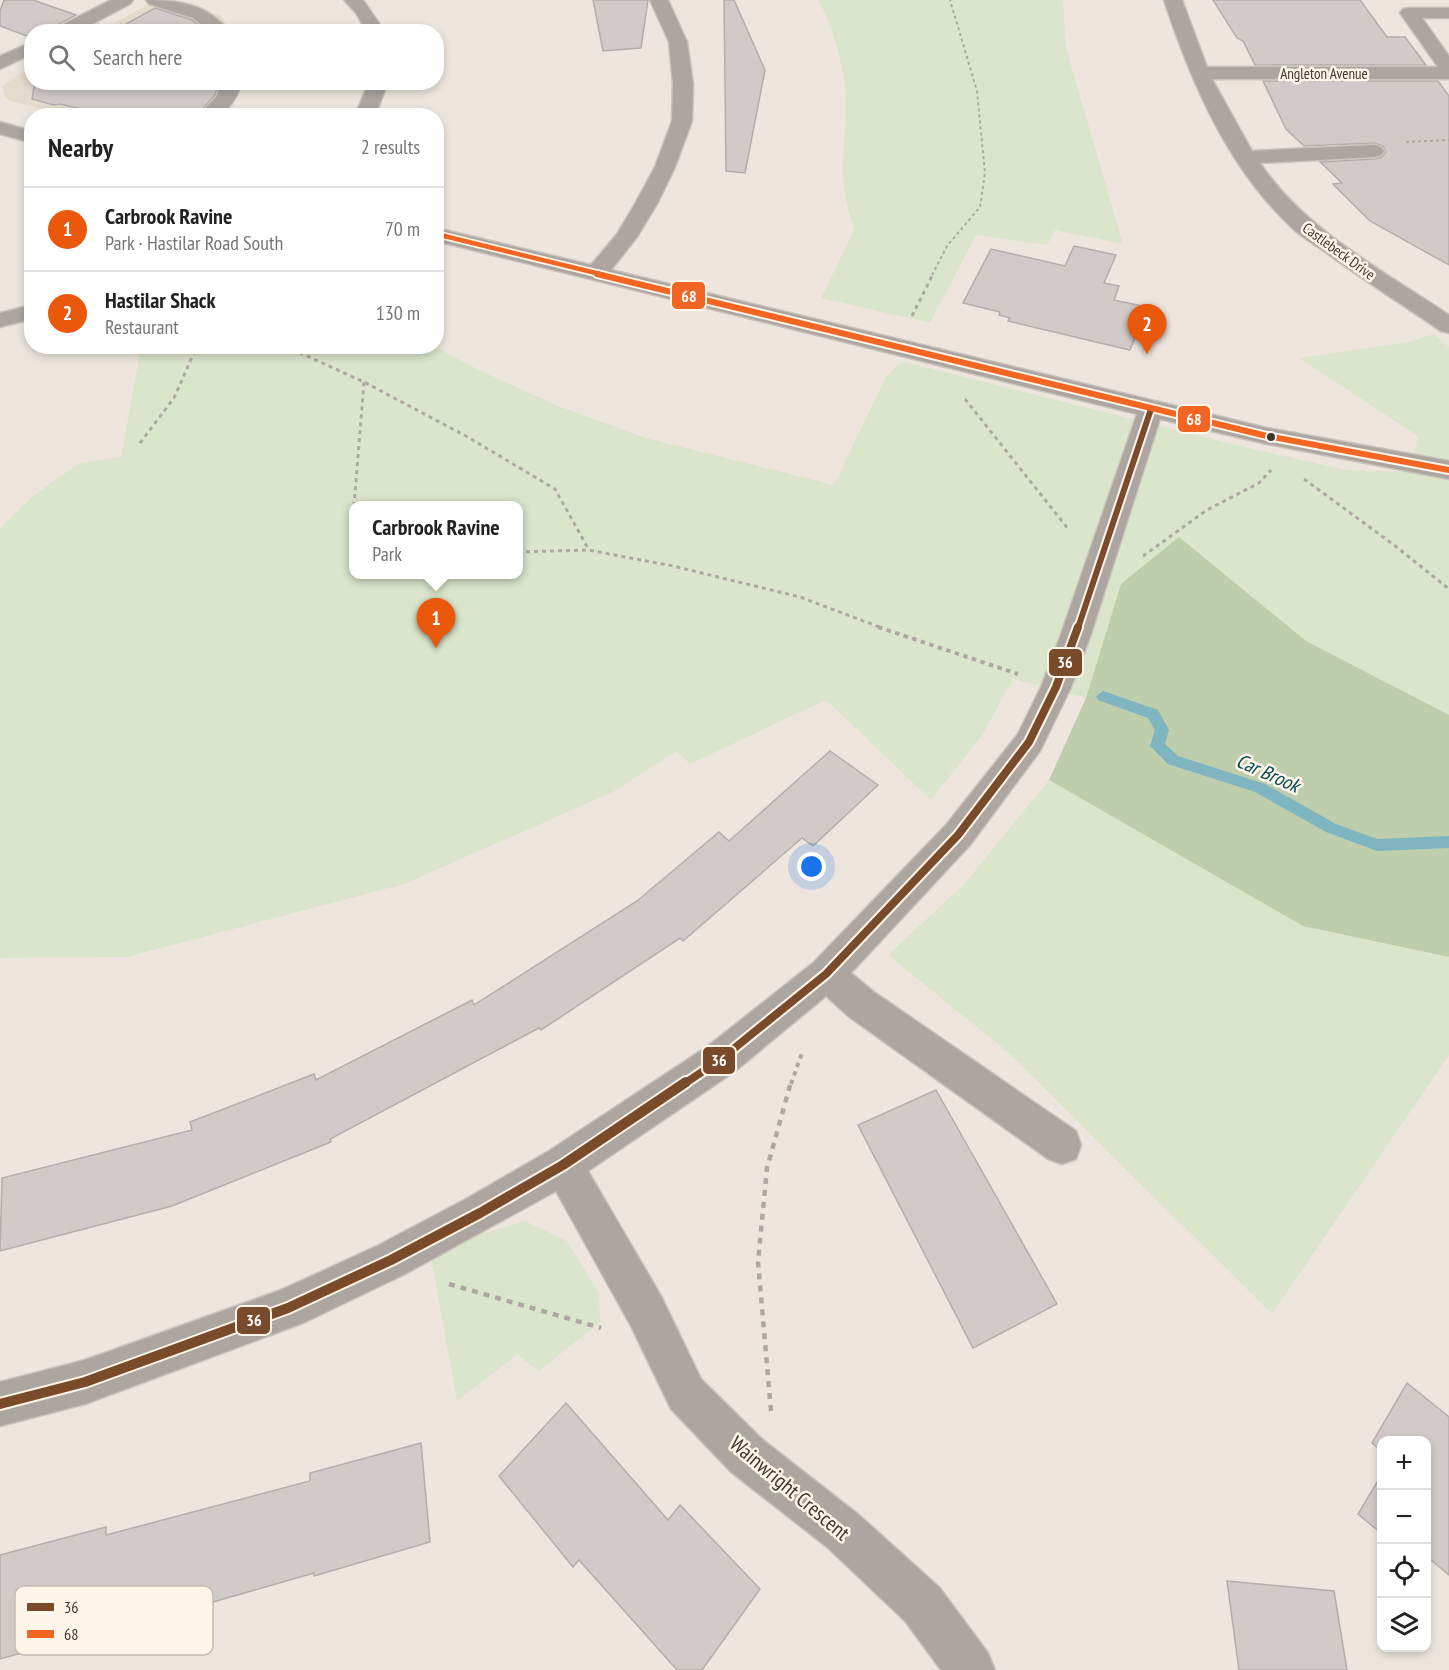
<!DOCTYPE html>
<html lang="en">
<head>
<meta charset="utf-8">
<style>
  :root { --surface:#fff; --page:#f6f6f6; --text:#222; --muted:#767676; --line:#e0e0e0; --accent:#ea580c }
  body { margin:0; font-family:"PT Sans Narrow",sans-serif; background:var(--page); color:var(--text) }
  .controls { position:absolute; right:18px; bottom:18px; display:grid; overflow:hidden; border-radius:12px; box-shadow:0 3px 9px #0003 }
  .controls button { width:54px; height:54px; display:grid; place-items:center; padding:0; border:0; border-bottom:2px solid var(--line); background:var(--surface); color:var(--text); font:30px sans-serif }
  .you { position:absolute; left:812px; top:867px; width:21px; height:21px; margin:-15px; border:4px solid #fff; border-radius:50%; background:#1a73e8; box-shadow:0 0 0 9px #1a73e833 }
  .badge { display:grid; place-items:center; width:39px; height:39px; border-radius:50%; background:var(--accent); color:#fff; font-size:20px; font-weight:700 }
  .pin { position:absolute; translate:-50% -50px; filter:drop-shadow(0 2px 3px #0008) }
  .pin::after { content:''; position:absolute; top:32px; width:21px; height:18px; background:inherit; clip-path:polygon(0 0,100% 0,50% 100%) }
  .popup { position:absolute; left:349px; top:501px; width:174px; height:78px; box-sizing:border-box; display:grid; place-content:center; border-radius:12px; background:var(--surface); filter:drop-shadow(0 2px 4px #0005); font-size:20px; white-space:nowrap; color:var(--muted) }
  .popup b { font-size:22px; color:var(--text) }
  .popup::after { content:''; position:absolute; left:50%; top:100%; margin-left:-12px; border:12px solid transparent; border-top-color:var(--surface) }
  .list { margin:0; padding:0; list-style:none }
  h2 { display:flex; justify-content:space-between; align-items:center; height:78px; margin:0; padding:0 24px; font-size:26px }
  h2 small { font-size:20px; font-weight:400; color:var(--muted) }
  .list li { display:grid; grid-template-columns:39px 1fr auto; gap:18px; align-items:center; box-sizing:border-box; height:84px; padding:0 24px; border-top:2px solid var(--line) }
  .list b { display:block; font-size:22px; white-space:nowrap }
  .list p { margin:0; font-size:20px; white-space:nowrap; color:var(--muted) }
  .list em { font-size:20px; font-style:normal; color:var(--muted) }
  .icon { flex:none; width:33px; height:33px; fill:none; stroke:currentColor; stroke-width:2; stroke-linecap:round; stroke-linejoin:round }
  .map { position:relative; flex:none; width:1449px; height:1670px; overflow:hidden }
  .search { position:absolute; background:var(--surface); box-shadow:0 3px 9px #0003; left:24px; top:24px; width:420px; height:66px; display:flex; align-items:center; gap:15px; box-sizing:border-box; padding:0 21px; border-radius:24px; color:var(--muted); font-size:22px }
  .panel { position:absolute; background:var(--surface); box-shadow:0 3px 9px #0003; left:24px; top:108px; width:420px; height:246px; border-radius:24px }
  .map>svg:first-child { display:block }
  .commercial { fill:#e5dbcd }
  .green { fill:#dbe5cb; fill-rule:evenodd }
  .forest { fill:#becdab }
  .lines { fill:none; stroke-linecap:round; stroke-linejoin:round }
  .stream { fill:#7fb5c1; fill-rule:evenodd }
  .building { fill:#d1cac9; stroke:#b4adab; stroke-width:1.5 }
  .minor-casing { stroke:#c9c3bd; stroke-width:3 }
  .path-far3 { stroke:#afa8a2; stroke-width:2; stroke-dasharray:3 3; stroke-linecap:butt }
  .path-far2 { stroke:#afa8a2; stroke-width:3; stroke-dasharray:4 4; stroke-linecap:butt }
  .path-far1 { stroke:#afa8a2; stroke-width:4; stroke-dasharray:4.5 4.5; stroke-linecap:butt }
  .path { stroke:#afa8a2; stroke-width:4.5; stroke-dasharray:6 6; stroke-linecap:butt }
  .minor { fill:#ada59f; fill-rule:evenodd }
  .bus-1-far2-casing { stroke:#fff5e9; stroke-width:10 }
  .bus-1-far1-casing { stroke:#fff5e9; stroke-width:12 }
  .bus-1-casing { stroke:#fff5e9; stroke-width:14 }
  .bus-2-far1-casing { stroke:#fff5e9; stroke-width:8 }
  .bus-2-casing { stroke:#fff5e9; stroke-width:10 }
  .bus-1-far2 { stroke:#7a4b2a; stroke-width:6 }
  .bus-1-far1 { stroke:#7a4b2a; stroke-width:8 }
  .bus-1 { stroke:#7a4b2a; stroke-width:10 }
  .bus-2-far1 { stroke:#f26522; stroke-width:4.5 }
  .bus-2 { stroke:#f26522; stroke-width:6 }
  .bus-dot { fill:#3c3731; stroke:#fff5e9; stroke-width:2 }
  .labels { text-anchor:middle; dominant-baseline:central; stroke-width:5; stroke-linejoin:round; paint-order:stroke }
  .far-street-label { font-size:15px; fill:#3c3731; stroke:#fff5e9 }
  .water-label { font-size:20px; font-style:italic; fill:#004a58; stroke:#fff5e9 }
  .near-street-label { font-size:21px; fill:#3c3731; stroke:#fff5e9 }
  .key { fill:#fff5e9; stroke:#c4bcb2; stroke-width:1.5 }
  .key-label { font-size:16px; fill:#3c3731 }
  .line-badge { stroke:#fff5e9; stroke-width:2 }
  .badge-label { font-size:16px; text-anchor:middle; font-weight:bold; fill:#fff }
</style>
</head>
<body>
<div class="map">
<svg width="1449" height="1670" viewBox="0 0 1449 1670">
  <rect width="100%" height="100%" fill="#eee6de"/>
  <g class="commercial">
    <polygon points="156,0 172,0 221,16 232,31 98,32"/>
    <polygon points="31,67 32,82 123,83 97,90 59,114 10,101 4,95 3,86 14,77"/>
  </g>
  <g class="green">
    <path d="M 818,0 L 1063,0 L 1066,48 L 1123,244 L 1055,230 L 1047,245 L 976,235 L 930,323 L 821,298 L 854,230 C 849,213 845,198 843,180 C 841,150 848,119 845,88 C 842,59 832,25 818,0 Z"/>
    <path d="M 1434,334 L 1449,347 L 1449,949 L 1121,584 L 1086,698 L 1013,679 L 983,734 L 931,800 L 826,700 L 690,764 L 676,751 L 613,792 L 404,884 L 127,957 L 0,958 L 0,528 L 34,495 L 78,464 L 121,457 L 141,347 L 435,347 L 479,370 L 558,406 L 646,438 L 834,485 L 886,377 L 902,361 L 1236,445 L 1346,470 L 1410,472 L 1418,436 L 1299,358 L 1408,342 ZM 354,506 L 518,506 L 518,574 L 354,574 Z"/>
    <polygon points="1049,780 1303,926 1449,957 1449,1055 1272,1314 1009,1053 888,955 965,883"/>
    <polygon points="525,1221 567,1241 599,1293 600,1322 539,1371 517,1355 457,1401 431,1258 475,1236"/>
  </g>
  <polygon class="forest" points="1179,537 1306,641 1449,715 1449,957 1303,926 1049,780 1086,698 1121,584"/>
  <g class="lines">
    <polygon class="stream" points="1103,691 1158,710 1169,730 1165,744 1178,756 1265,784 1336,824 1377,839 1449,836 1449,848 1377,851 1326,832 1255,792 1168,764 1150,746 1155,730 1148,718 1098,700 1096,696"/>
  </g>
  <g class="building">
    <polygon points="4,0 33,0 76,15 55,26 51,32 32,32 32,38 0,26 0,11"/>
    <polygon points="593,0 648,0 641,48 603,51"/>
    <polygon points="724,0 734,0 765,70 745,173 726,171"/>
    <polygon points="1213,0 1360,0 1387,37 1405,37 1426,65 1255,65 1243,41 1237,38"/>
    <polygon points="155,8 192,20 206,32 83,32 98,24 115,30"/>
    <polygon points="1263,81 1438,81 1449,96 1449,265 1370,221 1333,184 1342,183 1320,162 1375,159 1382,157 1386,152 1383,146 1374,143 1304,146 1286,129"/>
    <polygon points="35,82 219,82 215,95 196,116 110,116 60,104 54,105 32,99"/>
    <polygon points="1074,246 1116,255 1104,283 1119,286 1114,300 1147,307 1130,350 1008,321 1010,318 999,315 1000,312 963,303 991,249 1065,266"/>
    <polygon points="830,751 878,785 813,846 802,838 683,941 680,938 541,1030 539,1028 330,1139 331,1142 172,1206 0,1251 2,1178 192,1130 190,1122 314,1074 316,1080 472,1000 474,1005 637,901 719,832 729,841"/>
    <polygon points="936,1090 1057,1304 973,1348 858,1125"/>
    <polygon points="1407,1383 1449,1417 1449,1575 1430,1559 1426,1565 1426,1440 1382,1440 1382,1451 1372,1443"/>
    <polygon points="566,1403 668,1520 680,1505 760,1589 702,1670 677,1670 579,1560 573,1567 499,1476"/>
    <polygon points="421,1443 430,1542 314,1576 314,1573 157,1618 157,1615 0,1659 0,1555 106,1527 106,1535 310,1481 310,1473"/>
    <polygon points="1382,1474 1382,1534 1358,1514"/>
    <polygon points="1227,1581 1334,1591 1347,1670 1239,1670"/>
  </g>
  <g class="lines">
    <g class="minor-casing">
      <g id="minor">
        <polygon points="111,0 133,0 130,4 77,32 53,32 56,28"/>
        <path d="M 146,0 C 178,0 209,4 229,32 L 210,32 L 193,18 L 149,4 Z"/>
        <polygon points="344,0 363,0 385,32 367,32 356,13"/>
        <polygon points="650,0 668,0 687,42 693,84 692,121 675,167 657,204 637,237 611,270 1267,428 1449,461 1449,479 1267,444 1160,419 1090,637 1071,687 1040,751 970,845 851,973 874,992 1076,1131 1081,1145 1076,1159 1062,1164 1048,1159 848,1016 826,996 734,1072 588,1171 661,1296 701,1379 763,1440 859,1515 939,1587 988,1653 995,1670 941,1670 905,1621 827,1547 731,1472 671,1409 631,1326 556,1191 405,1274 303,1323 85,1404 0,1426 0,1382 85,1360 281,1290 377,1246 466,1199 549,1151 708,1046 813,963 946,825 1018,734 1041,687 1060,637 1137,414 436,241 436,228 591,265 617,234 635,204 655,167 672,121 673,84 669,42"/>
        <path d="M 1164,0 L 1182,0 L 1207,67 L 1438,67 L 1400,13 L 1403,9 L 1409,8 L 1449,8 L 1449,18 L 1422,18 L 1449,56 L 1449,79 L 1212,79 L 1252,151 L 1374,145 L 1381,147 L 1384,151 L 1381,155 L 1374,157 L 1260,163 C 1306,231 1382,270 1449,315 L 1449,333 L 1441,331 C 1403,305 1365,281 1328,254 C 1316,245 1302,238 1291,227 C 1227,166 1192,84 1164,0 Z"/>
        <polygon points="32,42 32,54 0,69 0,56"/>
        <path d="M 222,82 L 241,82 C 239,96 231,106 220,116 L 198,116 L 217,96 Z"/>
        <polygon points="369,82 388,82 375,116 355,116"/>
        <polygon points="0,122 32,131 32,143 0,134"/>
        <polygon points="32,305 32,319 0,327 0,313"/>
      </g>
    </g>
    <g class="path-far3">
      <polyline points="1406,142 1449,140"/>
      <polyline points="932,275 947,246 980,207 985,173 977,91 950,0"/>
    </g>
    <g class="path-far2">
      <polyline points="912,316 933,274"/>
      <polyline points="285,346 364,382 466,436 555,489 589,550"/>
      <polyline points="965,399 1069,530"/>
      <polyline points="140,443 174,398 197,346"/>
      <polyline points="1304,479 1394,545 1449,589"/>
      <polyline points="354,506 364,382"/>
      <polyline points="354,515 354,530"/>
      <polyline points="518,552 589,550 673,566 800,597 882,628"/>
      <polyline points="1143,556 1207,510 1259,483 1271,470"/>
    </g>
    <g class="path-far1">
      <polyline points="878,627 1018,674"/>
      <polyline points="791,1084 803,1050"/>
    </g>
    <g class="path">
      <polyline points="449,1284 601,1328"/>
      <polyline points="771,1411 758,1262 767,1168 791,1082"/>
    </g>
    <use href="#minor" class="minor"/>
    <g class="bus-1-far2-casing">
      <polyline id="bus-1-far2" points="1078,628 1151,409"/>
    </g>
    <g class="bus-1-far1-casing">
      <polyline id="bus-1-far1" points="684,1084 721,1059 826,974 958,835 1029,742 1056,687 1078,627"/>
    </g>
    <g class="bus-1-casing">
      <polyline id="bus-1" points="0,1404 85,1382 288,1308 391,1260 480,1213 563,1165 686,1082"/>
    </g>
    <g class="bus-2-far1-casing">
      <polyline id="bus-2-far1" points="436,234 604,275"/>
    </g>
    <g class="bus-2-casing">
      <polyline id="bus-2" points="597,274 1267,436 1449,470"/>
    </g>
    <use href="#bus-1-far2" class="bus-1-far2"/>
    <use href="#bus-1-far1" class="bus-1-far1"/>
    <use href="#bus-1" class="bus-1"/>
    <use href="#bus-2-far1" class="bus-2-far1"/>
    <use href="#bus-2" class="bus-2"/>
  </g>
  <circle class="bus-dot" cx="1271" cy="437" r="5"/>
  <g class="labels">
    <g class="far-street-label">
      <text x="1324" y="73">Angleton Avenue</text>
      <text transform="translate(1339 251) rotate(36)">Castlebeck Drive</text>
    </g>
    <g class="water-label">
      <text transform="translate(1268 773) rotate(24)">Car Brook</text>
    </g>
    <g class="near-street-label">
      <text transform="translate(790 1488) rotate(40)">Wainwright Crescent</text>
    </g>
  </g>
  <rect x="15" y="1586" width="198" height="69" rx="9" class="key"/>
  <rect x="27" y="1603" width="27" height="8" fill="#7a4b2a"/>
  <rect x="27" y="1630" width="27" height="8" fill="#f26522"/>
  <g class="key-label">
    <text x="64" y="1613">36</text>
    <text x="64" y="1640">68</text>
  </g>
  <g class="line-badge">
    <rect x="671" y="281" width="35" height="29" rx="6" fill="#f26522"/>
    <rect x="1177" y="405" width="34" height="28" rx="6" fill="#f26522"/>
    <rect x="1048" y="648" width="35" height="29" rx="6" fill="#7a4b2a"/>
    <rect x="702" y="1046" width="34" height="29" rx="6" fill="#7a4b2a"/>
    <rect x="236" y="1306" width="35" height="29" rx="6" fill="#7a4b2a"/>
  </g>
  <g class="badge-label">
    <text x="689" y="302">68</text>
    <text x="1194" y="425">68</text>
    <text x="1065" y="668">36</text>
    <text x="719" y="1066">36</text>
    <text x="254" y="1326">36</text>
  </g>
</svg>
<div class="controls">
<button>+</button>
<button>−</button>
<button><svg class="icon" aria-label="locate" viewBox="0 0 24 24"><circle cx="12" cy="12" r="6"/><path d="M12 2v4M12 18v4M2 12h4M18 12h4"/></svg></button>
<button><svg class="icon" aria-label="layers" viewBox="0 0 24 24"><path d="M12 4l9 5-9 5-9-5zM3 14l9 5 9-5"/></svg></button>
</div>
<div class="you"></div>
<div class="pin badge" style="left:436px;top:648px">1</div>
<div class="popup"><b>Carbrook Ravine</b>Park</div>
<div class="pin badge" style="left:1147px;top:354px">2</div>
<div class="search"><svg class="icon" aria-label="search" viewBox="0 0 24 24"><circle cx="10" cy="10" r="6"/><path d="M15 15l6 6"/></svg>Search here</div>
<section class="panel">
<h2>Nearby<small>2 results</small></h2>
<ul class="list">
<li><span class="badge">1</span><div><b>Carbrook Ravine</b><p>Park · Hastilar Road South</p></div><em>70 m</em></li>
<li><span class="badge">2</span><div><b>Hastilar Shack</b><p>Restaurant</p></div><em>130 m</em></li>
</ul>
</section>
</div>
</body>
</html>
